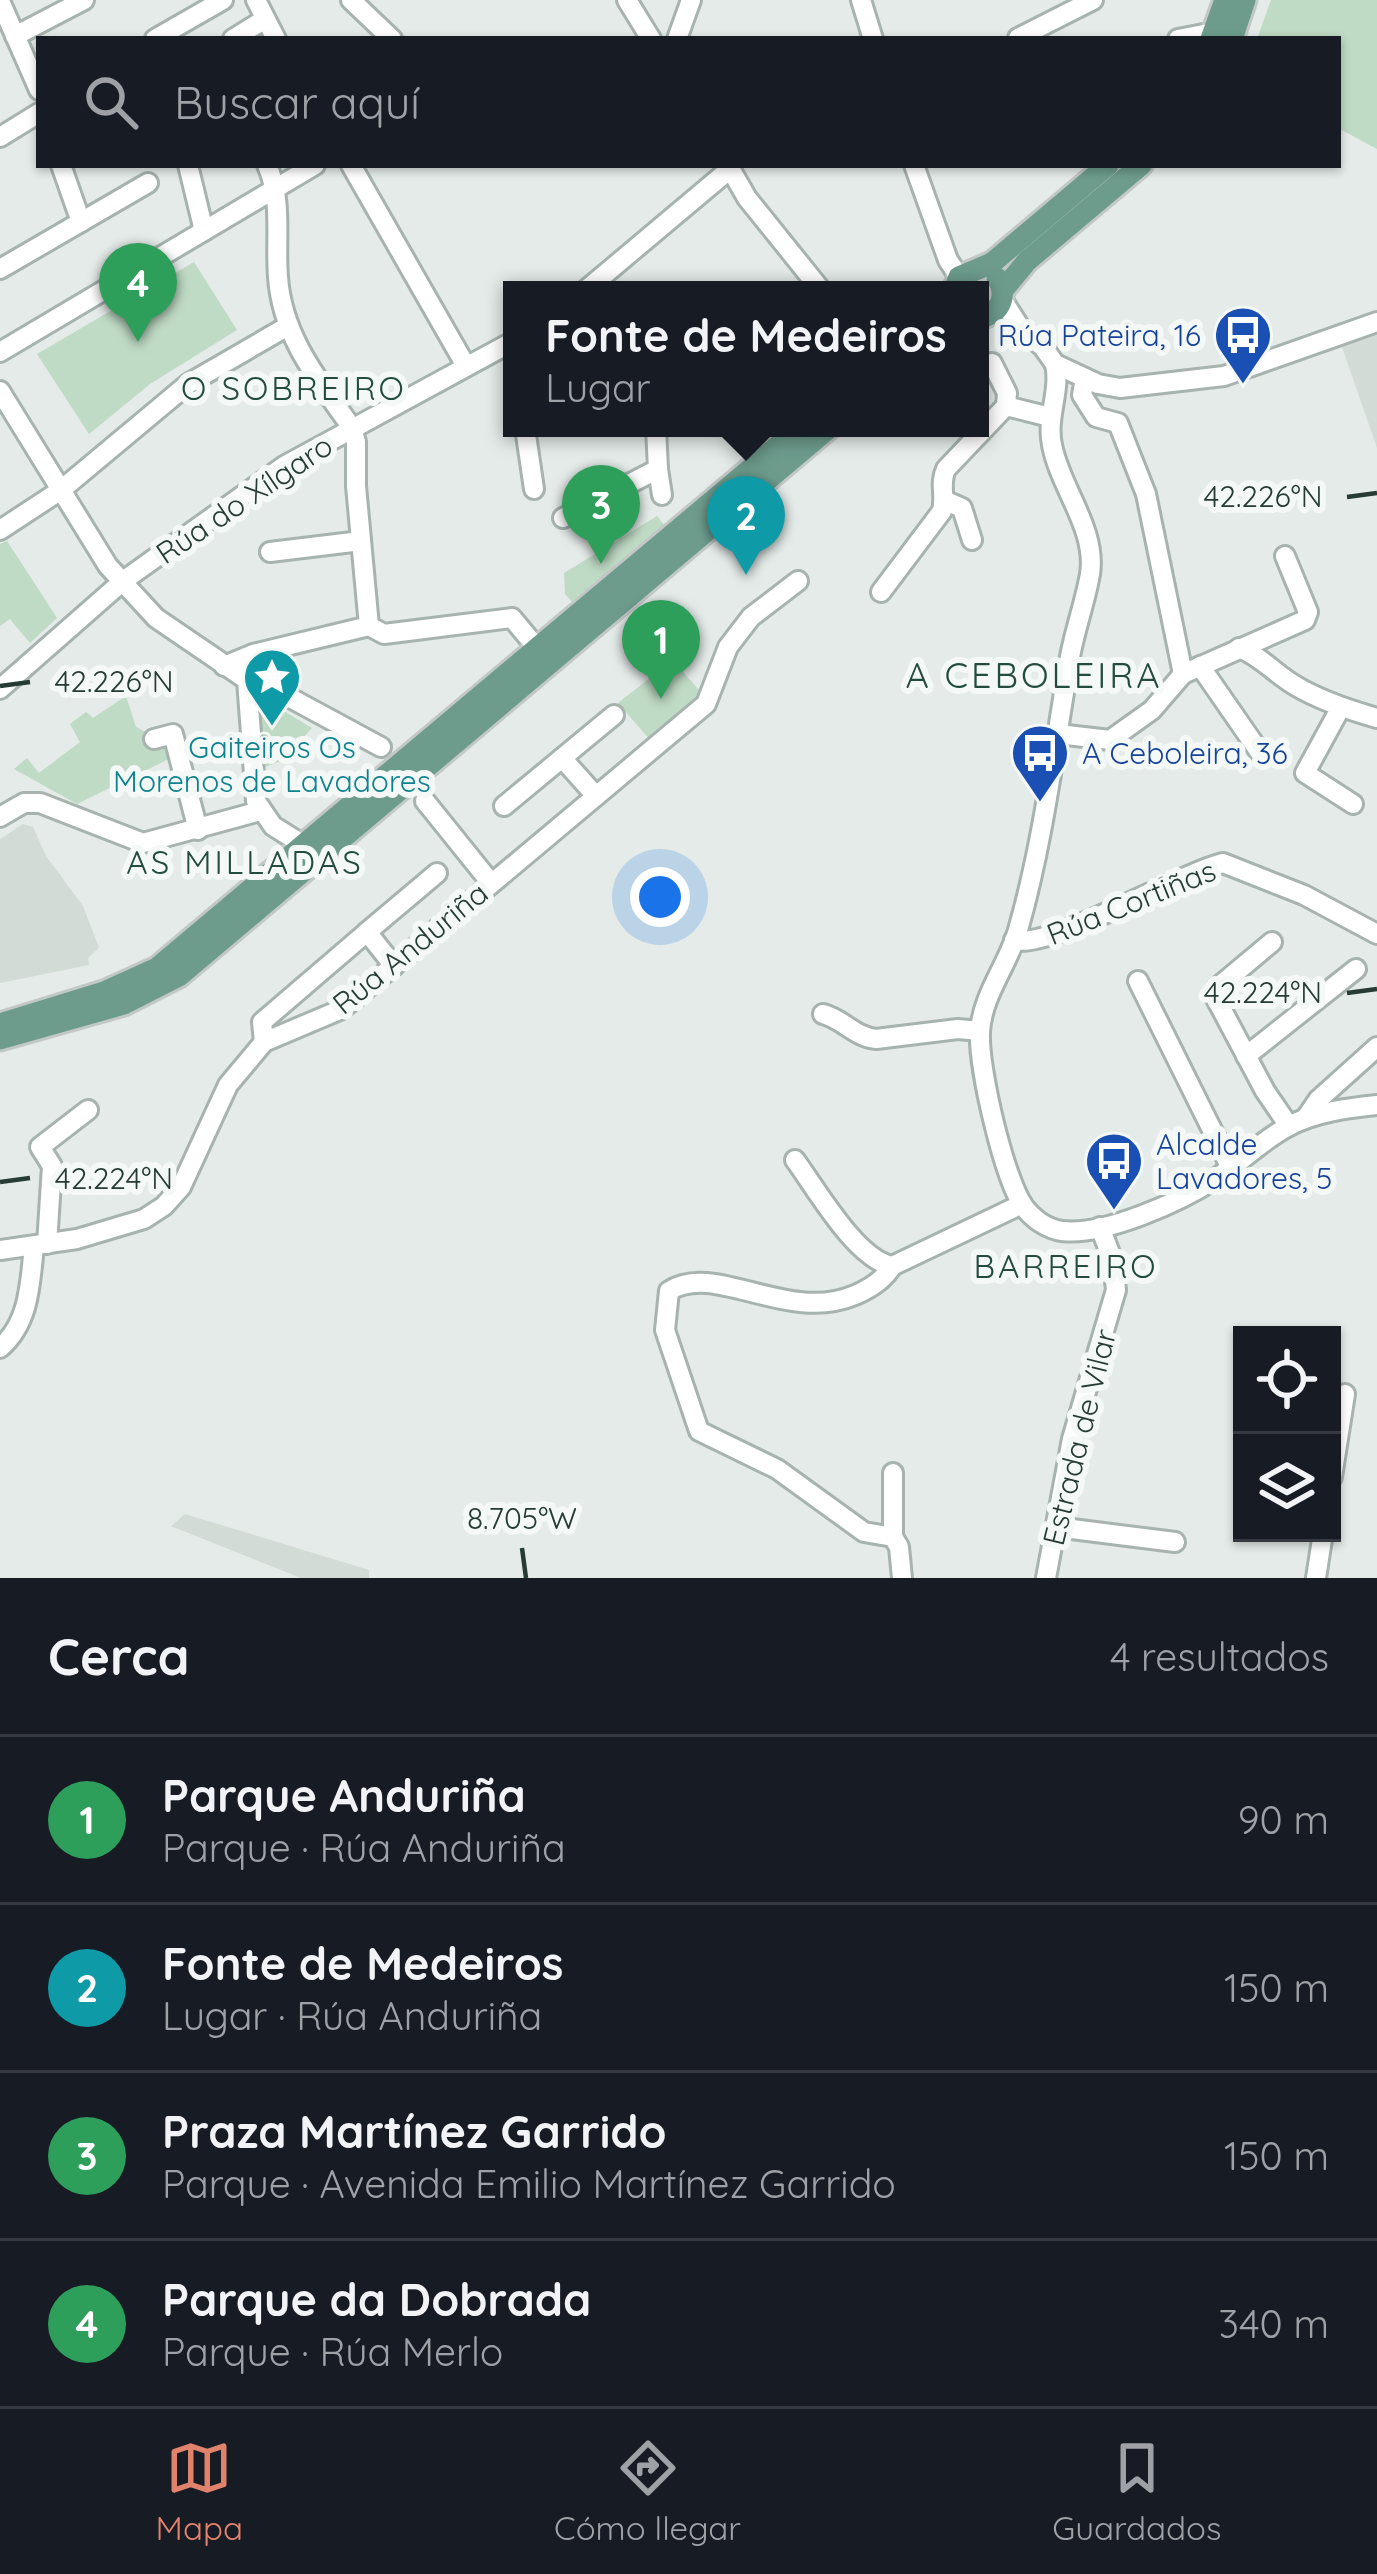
<!DOCTYPE html>
<html lang="es">
<head>
<meta charset="utf-8">
<style>
  :root { --surface:#171b24; --page:#242831; --text:#f1f3f6; --muted:#9ea1a6; --line:#363941; --accent:#e1826c }
  body { margin:0; font-family:Quicksand,sans-serif; background:var(--page); color:var(--text) }
  .controls { position:absolute; right:36px; bottom:36px; display:grid; overflow:hidden; border-radius:0px; box-shadow:0 3px 9px #0004 }
  .controls button { width:108px; height:108px; display:grid; place-items:center; padding:0; border:0; border-bottom:3px solid var(--line); background:var(--surface); color:var(--text); font:60px sans-serif }
  .you { position:absolute; left:660px; top:897px; width:42px; height:42px; margin:-30px; border:9px solid #fff; border-radius:50%; background:#1a73e8; box-shadow:0 0 0 18px #1a73e833 }
  .badge { display:grid; place-items:center; width:78px; height:78px; border-radius:50%; background:var(--accent); color:#fff; font-size:39px; font-weight:700 }
  .pin { position:absolute; translate:-50% -99px; filter:drop-shadow(0 3px 6px #0008) }
  .pin::after { content:''; position:absolute; top:63px; width:42px; height:36px; background:inherit; clip-path:polygon(0 0,100% 0,50% 100%) }
  .popup { position:absolute; left:503px; top:281px; width:486px; height:156px; box-sizing:border-box; display:grid; place-content:center; border-radius:0px; background:var(--surface); filter:drop-shadow(0 3px 9px #0005); font-size:39px; white-space:nowrap; color:var(--muted) }
  .popup b { font-size:45px; color:var(--text) }
  .popup::after { content:''; position:absolute; left:50%; top:100%; margin-left:-24px; border:24px solid transparent; border-top-color:var(--surface) }
  .list { margin:0; padding:0; list-style:none }
  h2 { display:flex; justify-content:space-between; align-items:center; height:156px; margin:0; padding:0 48px; font-size:51px }
  h2 small { font-size:39px; font-weight:400; color:var(--muted) }
  .list li { display:grid; grid-template-columns:78px 1fr auto; gap:36px; align-items:center; box-sizing:border-box; height:168px; padding:0 48px; border-top:3px solid var(--line) }
  .list b { display:block; font-size:45px; white-space:nowrap }
  .list p { margin:0; font-size:39px; white-space:nowrap; color:var(--muted) }
  .list em { font-size:39px; font-style:normal; color:var(--muted) }
  .icon { flex:none; width:66px; height:66px; fill:none; stroke:currentColor; stroke-width:2; stroke-linecap:round; stroke-linejoin:round }
  .map { position:relative; flex:none; width:1377px; height:1578px; overflow:hidden }
  .search { position:absolute; background:var(--surface); box-shadow:0 3px 9px #0004; left:36px; right:36px; top:36px; height:132px; display:flex; align-items:center; gap:30px; box-sizing:border-box; padding:0 42px; border-radius:0px; color:var(--muted); font-size:45px }
  .sheet { height:828px; background:var(--surface) }
  nav { display:flex; justify-content:space-around; align-items:center; box-sizing:border-box; height:168px; border-top:3px solid var(--line); background:var(--surface); font-size:33px; color:var(--muted) }
  nav a { display:grid; justify-items:center; gap:6px }
  nav .on { color:var(--accent) }
  .map>svg:first-child { display:block }
  .built { fill:#d2dbd6 }
  .green { fill:#bfdac5 }
  .lines { fill:none; stroke-linecap:round; stroke-linejoin:round }
  .minor-casing { stroke:#a7b3ae; stroke-width:24 }
  .major-casing { stroke:#c2c8c6; stroke-width:27 }
  .minor { stroke:#fff; stroke-width:18 }
  .major { stroke:#6d9c8d; stroke-width:21 }
  .ticks { fill:none; stroke:#253b34; stroke-width:4.5 }
  .labels { text-anchor:middle; dominant-baseline:central; stroke-width:12; stroke-linejoin:round; paint-order:stroke }
  .transit-label { font-size:30px; fill:#164399; stroke:#f4f8f6; text-anchor:start }
  .street-label { font-size:30px; fill:#253b34; stroke:#f4f8f6 }
  .culture-label { font-size:30px; fill:#0d838f; stroke:#f4f8f6 }
  .neighbourhood-label { font-size:33px; letter-spacing:3px; fill:#234b3f; stroke:#f4f8f6 }
  .quarter-label { font-size:36px; letter-spacing:3px; fill:#234b3f; stroke:#f4f8f6 }
  .ticks-label { font-size:30px; text-anchor:middle; fill:#253b34; stroke:#f4f8f6; stroke-width:12; stroke-linejoin:round; paint-order:stroke }
</style>
</head>
<body>
<div class="map">
<svg width="1377" height="1578" viewBox="0 0 1377 1578">
  <rect width="100%" height="100%" fill="#e4ebe8"/>
  <g class="built">
    <polygon points="1377,335 1377,448 1342,347"/>
    <polygon points="23,824 33,827 46,856 83,906 99,948 88,958 89,965 0,983 0,839"/>
    <polygon points="185,1514 369,1570 369,1578 301,1578 171,1526"/>
  </g>
  <g class="green">
    <polygon points="1271,0 1377,0 1377,149 1338,128 1338,39 1257,39"/>
    <polygon points="194,262 237,330 150,384 89,434 37,354"/>
    <polygon points="657,516 665,526 651,537 653,541 573,603 565,594 564,573"/>
    <polygon points="7,541 57,618 30,643 10,619 0,626 0,544"/>
    <polygon points="673,660 703,695 651,741 618,703"/>
    <polygon points="126,696 136,727 149,734 152,745 167,745 169,759 77,804 14,769 27,758 39,773 80,742 70,724 86,712 93,718"/>
    <polygon points="272,704 312,728 281,761 265,767 260,720 265,707"/>
  </g>
  <g class="lines">
    <g class="minor-casing">
      <g id="minor">
        <polyline points="256,0 276,39"/>
        <polyline points="351,0 392,39"/>
        <polyline points="627,0 651,39"/>
        <polyline points="861,0 873,39"/>
        <polyline points="0,1 39,90"/>
        <polyline points="15,36 84,0"/>
        <polyline points="1018,38 1093,0"/>
        <polyline points="155,39 223,0"/>
        <polyline points="233,39 265,19"/>
        <polyline points="677,39 691,0"/>
        <polyline points="1178,39 1214,32"/>
        <polyline points="0,137 39,113"/>
        <polyline points="61,165 81,222"/>
        <polyline points="188,165 204,231"/>
        <path d="M 267,165 C 283,201 275,239 278,277 C 282,337 319,381 352,428 L 356,442 L 356,486 L 369,626"/>
        <polyline points="351,165 466,366"/>
        <polyline points="728,165 747,198 821,290"/>
        <polyline points="914,165 948,260 959,277"/>
        <polyline points="0,269 148,183"/>
        <polyline points="586,290 730,169"/>
        <polyline points="1002,299 1021,329 1043,347 1055,364 1098,384 1120,388 1224,376 1377,322"/>
        <polyline points="0,352 315,165"/>
        <polyline points="992,363 1007,393 1006,406 1050,417"/>
        <path d="M 1055,364 C 1061,391 1046,417 1052,445 C 1060,488 1097,529 1090,574 C 1085,603 1074,632 1069,662 C 1054,751 1043,843 1018,930 C 1008,965 982,995 980,1032 C 978,1067 1004,1179 1024,1207 C 1033,1219 1047,1229 1062,1231 C 1104,1236 1180,1202 1215,1179 C 1240,1163 1262,1140 1289,1126 C 1315,1112 1348,1108 1377,1105"/>
        <polyline points="1085,378 1082,395 1096,417 1118,423 1146,494 1183,674"/>
        <polyline points="0,391 108,566 156,618 247,680 283,694 381,747"/>
        <polyline points="525,428 534,489"/>
        <polyline points="658,469 662,495"/>
        <polyline points="944,500 962,508 972,540"/>
        <polyline points="563,518 658,469 656,428"/>
        <polyline points="0,530 61,490 188,384 288,326"/>
        <polyline points="270,552 361,541"/>
        <path d="M 881,592 L 942,511 C 946,495 939,484 946,469 L 1006,406"/>
        <path d="M 1239,648 C 1261,656 1276,675 1296,686 C 1321,701 1349,710 1377,718"/>
        <polyline points="224,666 253,654 369,626 384,634 512,618 537,648"/>
        <polyline points="1200,666 1261,754"/>
        <polyline points="247,680 256,801 273,826 313,851"/>
        <polyline points="0,689 123,581 284,466 512,342"/>
        <polyline points="1341,707 1305,773 1353,804"/>
        <polyline points="1058,734 1110,740 1152,710 1183,674 1305,620 1308,612 1285,556"/>
        <polyline points="154,739 173,734 198,830"/>
        <polyline points="562,758 596,796"/>
        <polyline points="425,801 491,883"/>
        <polyline points="504,806 614,715"/>
        <polyline points="0,817 24,803 40,803 143,843 260,811"/>
        <polyline points="367,932 437,873"/>
        <path d="M 1014,940 C 1048,950 1176,875 1223,863 L 1304,895 L 1377,934"/>
        <polyline points="1272,942 1217,988 1214,995 1265,1091 1289,1126"/>
        <polyline points="1138,981 1231,1168"/>
        <path d="M 823,1014 C 843,1019 855,1037 876,1039 L 958,1029 L 980,1031"/>
        <polyline points="264,1042 262,1022 367,932 394,966"/>
        <polyline points="1246,1056 1356,969"/>
        <polyline points="1305,1119 1318,1100 1377,1047"/>
        <path d="M 795,1160 C 817,1190 856,1259 892,1266 L 1022,1204"/>
        <polyline points="47,1244 52,1166 40,1147 88,1110"/>
        <polyline points="0,1250 77,1239 144,1219 164,1206 181,1187 228,1085 264,1042 342,1009 706,704 728,647 751,617 798,581"/>
        <path d="M 892,1266 C 884,1280 869,1289 855,1295 C 787,1324 715,1261 669,1291 L 665,1330 L 699,1431 L 777,1469 L 864,1532 L 893,1537 L 899,1547 L 902,1578"/>
        <path d="M 0,1348 C 30,1322 30,1283 34,1246"/>
        <polyline points="1332,1477 1345,1394"/>
        <polyline points="1056,1527 1175,1542"/>
        <polyline points="893,1537 893,1473"/>
        <polyline points="1046,1578 1072,1439 1116,1290 1113,1261 1100,1227"/>
        <polyline points="1316,1578 1323,1533"/>
      </g>
    </g>
    <g class="major-casing">
      <g id="major">
        <polyline points="1211,39 1225,0"/>
        <polyline points="1232,39 1245,0"/>
        <polyline points="954,290 959,277 992,263 1108,165"/>
        <polyline points="1003,290 1027,261 1141,165"/>
        <path d="M 980,318 C 1001,313 1008,296 997,278"/>
        <polyline points="0,1024 104,992 157,968 799,428"/>
        <polyline points="0,1039 124,1004 179,976 829,428"/>
      </g>
    </g>
    <use href="#minor" class="minor"/>
    <use href="#major" class="major"/>
  </g>
  <path class="ticks" d="M 1347,497 L 1377,493M 0,686 L 30,682M 1347,993 L 1377,989M 0,1182 L 30,1178M 522,1548 L 526,1578"/>
  <defs>
    <g id="bus-pin" transform="scale(3)"><path d="M0 17L-7.5 6A9.5 9.5 0 1 1 7.5 6Z" fill="#1a4fb4" stroke="#f4f8f6"/><path d="M-5-6H5V4H4V6H2V4H-2V6H-4V4H-5ZM-3.5-4V0h7V-4ZM-3.5 1.2v1.5H-2V1.2ZM2 1.2v1.5H3.5V1.2Z" fill="#fff"/></g>
    <g id="sight-pin" transform="scale(3)"><path d="M0 17L-7.5 6A9.5 9.5 0 1 1 7.5 6Z" fill="#0f9aa8" stroke="#f4f8f6"/><path d="M0-6L1.8-2.2L6-1.7L2.9 1.2L3.7 5.4L0 3.3L-3.7 5.4L-2.9 1.2L-6-1.7L-1.8-2.2Z" fill="#fff"/></g>
  </defs>
  <g fill-rule="evenodd">
    <use href="#bus-pin" x="1243" y="335"/>
    <use href="#sight-pin" x="272" y="677"/>
    <use href="#bus-pin" x="1040" y="753"/>
    <use href="#bus-pin" x="1114" y="1161"/>
  </g>
  <g class="labels">
    <g class="transit-label">
      <text x="1201" y="335" text-anchor="end">Rúa Pateira, 16</text>
      <text x="1082" y="753">A Ceboleira, 36</text>
      <text x="1156" y="1144">Alcalde<tspan x="1156" dy="34">Lavadores, 5</tspan></text>
    </g>
    <g class="street-label">
      <text transform="translate(244 499) rotate(-34)">Rúa do Xílgaro</text>
      <text transform="translate(1131 902) rotate(-22)">Rúa Cortiñas</text>
      <text transform="translate(410 948) rotate(-39)">Rúa Anduriña</text>
      <text transform="translate(1079 1437) rotate(-76)">Estrada de Vilar</text>
    </g>
    <g class="culture-label">
      <text x="272" y="747">Gaiteiros Os<tspan x="272" dy="34">Morenos de Lavadores</tspan></text>
    </g>
    <g class="neighbourhood-label">
      <text x="294" y="387">O SOBREIRO</text>
      <text x="245" y="861">AS MILLADAS</text>
      <text x="1066" y="1265">BARREIRO</text>
    </g>
    <g class="quarter-label">
      <text x="1034" y="674">A CEBOLEIRA</text>
    </g>
  </g>
  <g class="ticks-label">
    <text x="1263" y="507">42.226°N</text>
    <text x="114" y="692">42.226°N</text>
    <text x="1263" y="1003">42.224°N</text>
    <text x="114" y="1189">42.224°N</text>
    <text x="522" y="1529">8.705°W</text>
  </g>
</svg>
<div class="controls">
<button><svg class="icon" aria-label="locate" viewBox="0 0 24 24"><circle cx="12" cy="12" r="6"/><path d="M12 2v4M12 18v4M2 12h4M18 12h4"/></svg></button>
<button><svg class="icon" aria-label="layers" viewBox="0 0 24 24"><path d="M12 4l9 5-9 5-9-5zM3 14l9 5 9-5"/></svg></button>
</div>
<div class="you"></div>
<div class="pin badge" style="left:661px;top:699px;background:#2e9e5b">1</div>
<div class="pin badge" style="left:746px;top:575px;background:#0f9aa8">2</div>
<div class="popup"><b>Fonte de Medeiros</b>Lugar</div>
<div class="pin badge" style="left:601px;top:564px;background:#2e9e5b">3</div>
<div class="pin badge" style="left:138px;top:342px;background:#2e9e5b">4</div>
<div class="search"><svg class="icon" aria-label="search" viewBox="0 0 24 24"><circle cx="10" cy="10" r="6"/><path d="M15 15l6 6"/></svg>Buscar aquí</div>
</div>
<section class="sheet">
<h2>Cerca<small>4 resultados</small></h2>
<ul class="list">
<li><span class="badge" style="background:#2e9e5b">1</span><div><b>Parque Anduriña</b><p>Parque · Rúa Anduriña</p></div><em>90 m</em></li>
<li><span class="badge" style="background:#0f9aa8">2</span><div><b>Fonte de Medeiros</b><p>Lugar · Rúa Anduriña</p></div><em>150 m</em></li>
<li><span class="badge" style="background:#2e9e5b">3</span><div><b>Praza Martínez Garrido</b><p>Parque · Avenida Emilio Martínez Garrido</p></div><em>150 m</em></li>
<li><span class="badge" style="background:#2e9e5b">4</span><div><b>Parque da Dobrada</b><p>Parque · Rúa Merlo</p></div><em>340 m</em></li>
</ul>
</section>
<nav>
<a class="on"><svg class="icon" aria-label="map" viewBox="0 0 24 24"><path d="M3 6l6-2 6 2 6-2v14l-6 2-6-2-6 2zM9 4v14M15 6v14"/></svg>Mapa</a>
<a><svg class="icon" aria-label="directions" viewBox="0 0 24 24"><path d="M12 3l9 9-9 9-9-9zM9 14v-3h6M13 9l2 2-2 2"/></svg>Cómo llegar</a>
<a><svg class="icon" aria-label="saved" viewBox="0 0 24 24"><path d="M7 4h10v16l-5-4-5 4z"/></svg>Guardados</a>
</nav>
</body>
</html>
